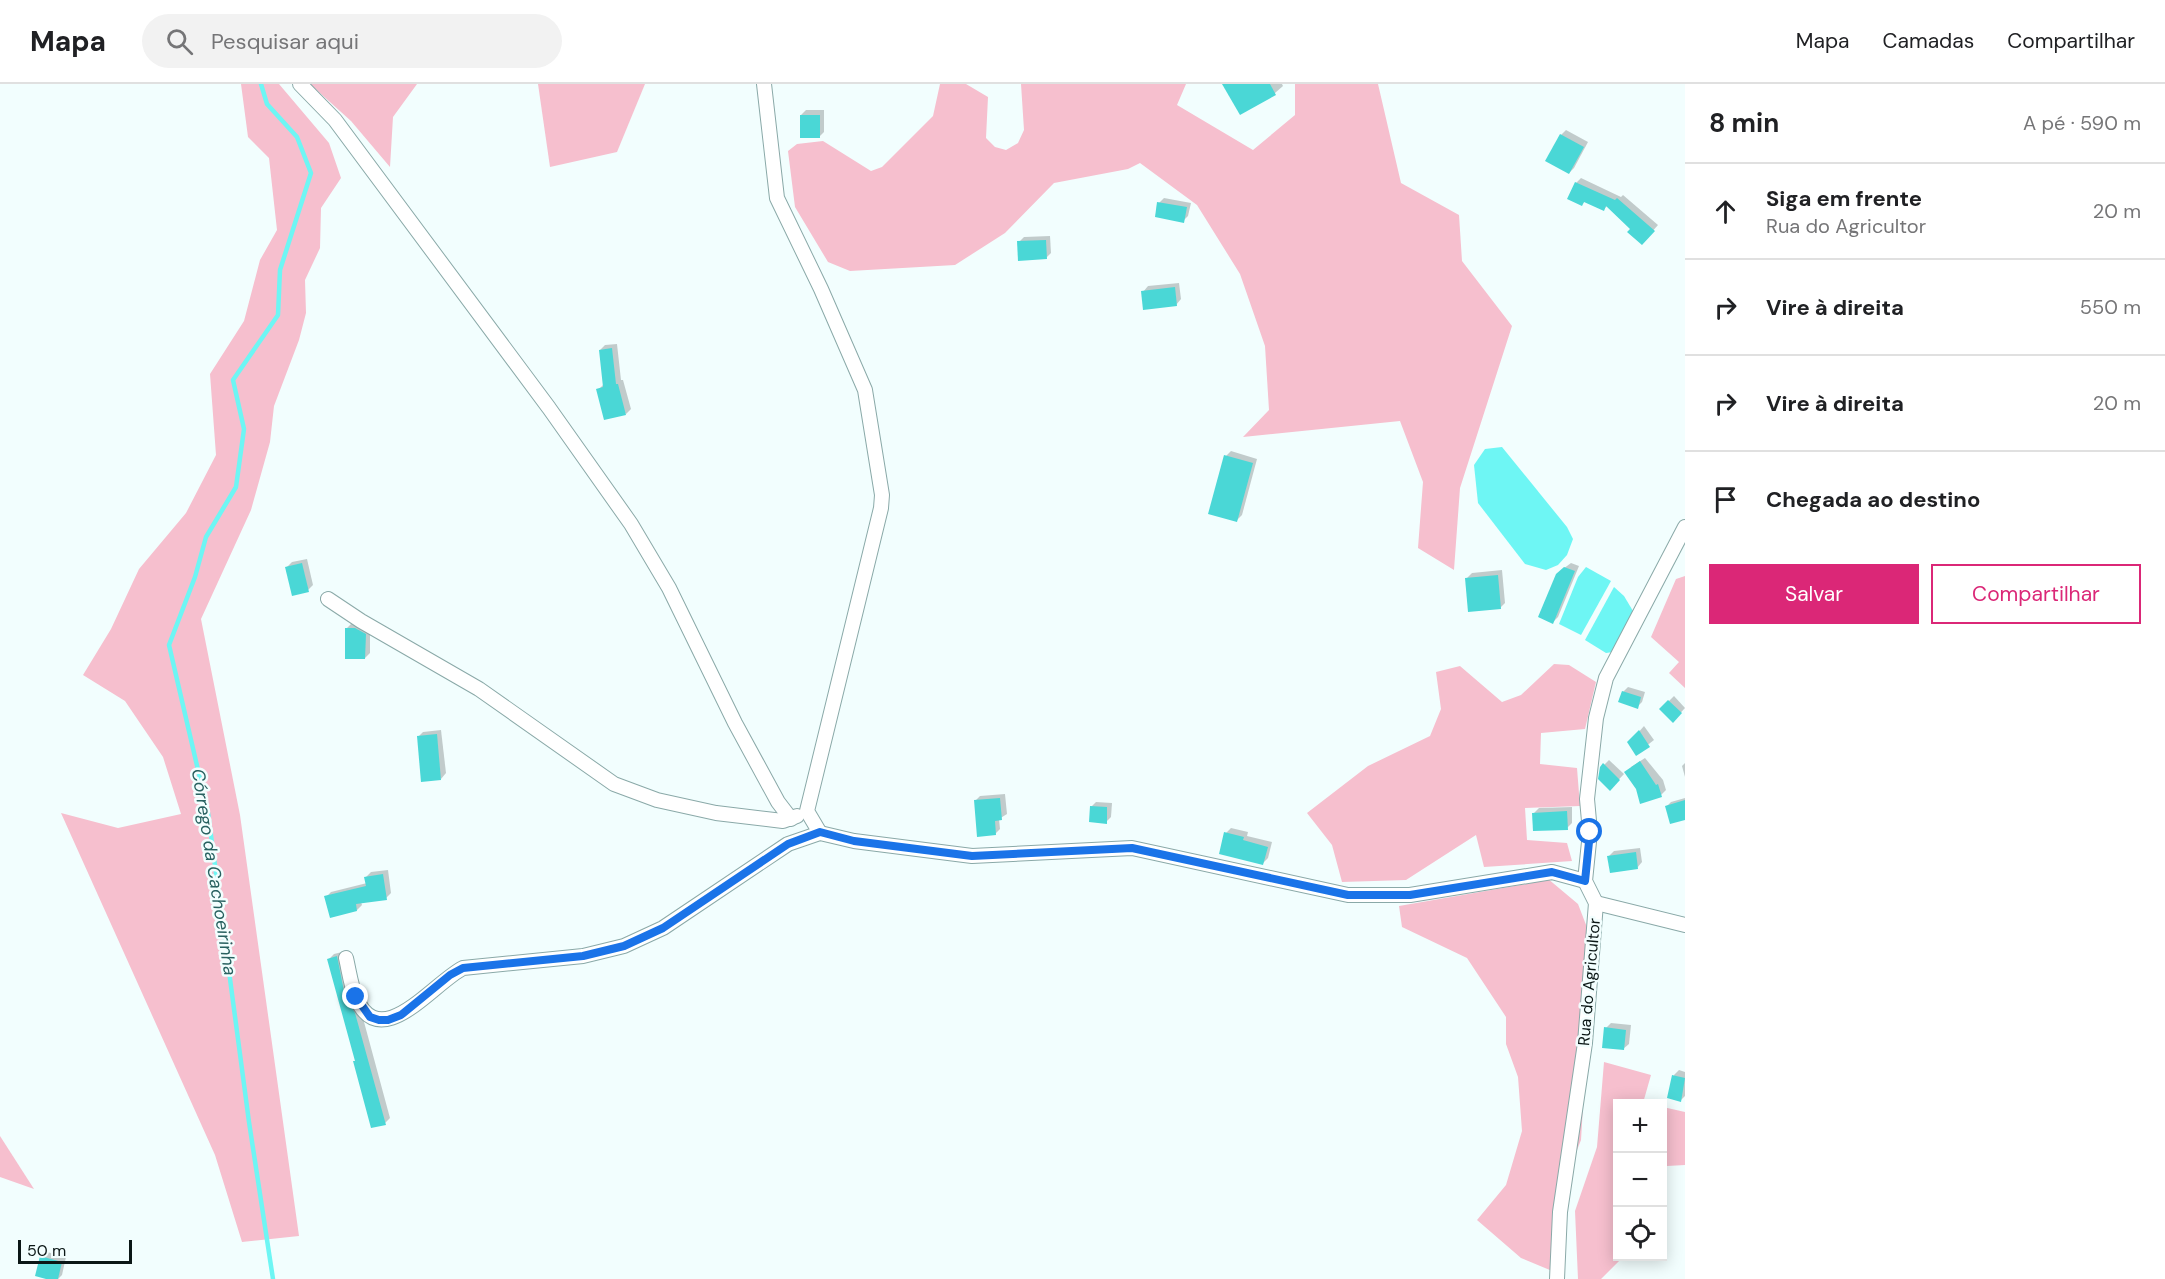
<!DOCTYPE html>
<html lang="pt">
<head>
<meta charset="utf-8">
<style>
  :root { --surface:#fff; --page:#f2f2f2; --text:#202124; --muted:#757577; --line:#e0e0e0; --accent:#db2777 }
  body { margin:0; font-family:"DM Sans",sans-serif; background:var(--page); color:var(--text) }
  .controls { position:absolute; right:18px; bottom:18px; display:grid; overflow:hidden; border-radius:0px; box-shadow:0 3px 15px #0003 }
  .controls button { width:54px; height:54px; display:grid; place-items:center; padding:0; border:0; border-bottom:2px solid var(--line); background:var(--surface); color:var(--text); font:30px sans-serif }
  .scale { position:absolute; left:18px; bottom:15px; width:114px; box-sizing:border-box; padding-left:6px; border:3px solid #0b1716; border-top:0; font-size:16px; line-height:21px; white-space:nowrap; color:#0b1716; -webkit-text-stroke:4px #f2fefe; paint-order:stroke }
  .stop { position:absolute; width:18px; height:18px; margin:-14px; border:4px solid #1a73e8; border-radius:50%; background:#fff }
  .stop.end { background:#1a73e8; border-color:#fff; box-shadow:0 2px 6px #0008 }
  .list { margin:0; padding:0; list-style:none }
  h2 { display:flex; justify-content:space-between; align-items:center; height:78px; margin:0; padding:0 24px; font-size:26px }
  h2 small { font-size:20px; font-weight:400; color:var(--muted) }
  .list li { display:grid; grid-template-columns:39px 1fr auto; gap:18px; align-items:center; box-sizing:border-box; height:96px; padding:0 24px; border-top:2px solid var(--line) }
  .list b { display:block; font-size:22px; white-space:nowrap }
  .list p { margin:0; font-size:20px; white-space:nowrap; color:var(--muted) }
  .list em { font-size:20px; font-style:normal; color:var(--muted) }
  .actions { display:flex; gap:12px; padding:18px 24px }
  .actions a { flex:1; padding:14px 0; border:2px solid var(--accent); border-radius:0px; text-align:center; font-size:21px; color:var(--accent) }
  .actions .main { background:var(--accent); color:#fff }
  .icon { flex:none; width:33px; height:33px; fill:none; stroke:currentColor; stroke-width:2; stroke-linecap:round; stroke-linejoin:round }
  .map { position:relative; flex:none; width:1685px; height:1195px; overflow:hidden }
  header { display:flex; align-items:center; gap:36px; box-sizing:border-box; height:84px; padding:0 30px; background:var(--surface); border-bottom:2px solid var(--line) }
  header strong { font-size:28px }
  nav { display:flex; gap:33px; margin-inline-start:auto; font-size:21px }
  .search { width:420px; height:54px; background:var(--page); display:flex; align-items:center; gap:15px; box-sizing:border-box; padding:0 21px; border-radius:33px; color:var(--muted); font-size:22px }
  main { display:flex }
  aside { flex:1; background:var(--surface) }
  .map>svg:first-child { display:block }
  .green { fill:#f6bfce }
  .water { fill:#6ef6f4 }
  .shadow { fill:#0003 }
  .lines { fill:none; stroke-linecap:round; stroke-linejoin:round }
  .stream { stroke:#6ef6f4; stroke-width:4.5 }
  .building { fill:#4ad7d6 }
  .street-casing { stroke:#8aa9a8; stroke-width:16 }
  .street { stroke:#fff; stroke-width:14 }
  .route { stroke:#1a73e8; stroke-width:8 }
  .labels { text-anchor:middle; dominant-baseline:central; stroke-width:5; stroke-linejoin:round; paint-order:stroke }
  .street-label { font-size:16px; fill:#0b1716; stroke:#f2fefe }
  .water-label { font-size:18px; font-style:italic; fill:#286160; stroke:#f2fefe }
</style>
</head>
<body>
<header>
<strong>Mapa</strong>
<div class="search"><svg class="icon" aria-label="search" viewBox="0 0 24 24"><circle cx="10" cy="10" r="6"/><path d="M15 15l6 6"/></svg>Pesquisar aqui</div>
<nav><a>Mapa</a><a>Camadas</a><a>Compartilhar</a></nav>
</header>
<main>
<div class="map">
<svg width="1685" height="1195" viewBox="0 0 1685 1195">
  <rect width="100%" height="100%" fill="#f2fefe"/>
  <g class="green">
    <polygon points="241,0 279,0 329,59 341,94 321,124 320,164 305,196 306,229 299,256 274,322 270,358 251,426 201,535 240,731 299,1152 242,1158 215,1071 61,729 118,744 181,730 163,673 125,617 83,591 111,545 139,485 186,429 216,371 210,290 244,237 260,176 277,146 269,74 248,53"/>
    <polygon points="310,0 417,0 393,33 390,83 351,37"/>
    <polygon points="538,0 645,0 617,68 550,83"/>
    <polygon points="940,0 966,0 988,13 986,54 995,63 1006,66 1018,59 1024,46 1021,0 1186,0 1177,21 1253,66 1295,31 1295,0 1378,0 1401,99 1459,131 1462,177 1512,242 1460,404 1454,486 1418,464 1423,398 1400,337 1243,353 1269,326 1265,262 1240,190 1197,121 1140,79 1128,85 1054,99 1005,149 955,181 850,187 828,178 795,123 788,67 797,60 823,57 871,87 882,83 933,32"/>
    <polygon points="1685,492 1685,604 1669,589 1679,578 1651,553 1676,495"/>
    <polygon points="1554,580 1569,581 1596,598 1585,645 1541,649 1540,680 1577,684 1580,722 1525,724 1527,756 1567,759 1572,777 1484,783 1476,751 1406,796 1342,798 1332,761 1307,729 1368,682 1430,652 1441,625 1436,588 1460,582 1502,618 1521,611"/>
    <polygon points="1547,794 1578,820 1588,846 1586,972 1581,1056 1554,1124 1557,1189 1521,1174 1477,1136 1506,1101 1522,1047 1518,993 1506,960 1506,933 1467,874 1402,843 1399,822 1532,799"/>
    <polygon points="1604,978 1651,991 1643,1019 1645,1019 1618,1020 1618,1172 1623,1173 1601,1195 1578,1195 1575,1127 1597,1063"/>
    <polygon points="1663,1023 1685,1028 1685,1081 1667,1082 1663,1131"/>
    <polygon points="0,1052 34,1105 0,1093"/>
  </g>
  <g class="water">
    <polygon points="1502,363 1567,443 1573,455 1567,471 1558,481 1546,486 1525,480 1478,419 1474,381 1485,365"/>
    <polygon points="1586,483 1611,497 1581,551 1559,540 1578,493"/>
    <polygon points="1614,503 1624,512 1633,527 1613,568 1606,569 1585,556"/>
  </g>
  <g class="shadow">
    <polygon points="1224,0 1282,0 1283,2 1275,9 1240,29"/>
    <polygon points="806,26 824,26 824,48 819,53 801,31"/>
    <polygon points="1566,46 1588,58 1574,84 1569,89 1561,51"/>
    <polygon points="1581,94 1621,113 1623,111 1658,141 1642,159 1632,145 1608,121 1604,125 1585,117 1582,120 1576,99"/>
    <polygon points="1164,114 1191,119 1188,132 1183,137 1159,119"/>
    <polygon points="1050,152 1051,169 1046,174 1019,158 1024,153"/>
    <polygon points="1179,199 1181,215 1176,221 1143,208 1148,202"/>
    <polygon points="617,260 621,296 623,296 631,325 626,330 598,306 604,300 600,266 605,261"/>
    <polygon points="1231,367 1257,375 1242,431 1237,436 1226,372"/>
    <polygon points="307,475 313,501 308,506 287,483 292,478"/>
    <polygon points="1571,479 1579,482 1558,533 1553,538 1563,485"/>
    <polygon points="1502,486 1505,519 1500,524 1467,494 1472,489"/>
    <polygon points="352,539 361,540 370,545 370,569 365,574 347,544"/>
    <polygon points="1628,603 1645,608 1642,618 1637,623 1623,608"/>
    <polygon points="1674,612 1685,624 1673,637 1661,625"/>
    <polygon points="1644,642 1654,656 1636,670 1629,659"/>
    <polygon points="441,646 446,689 441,695 418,653 423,648"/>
    <polygon points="1645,674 1663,696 1666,706 1661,711 1631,683"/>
    <polygon points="1609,676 1624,690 1610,705 1601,684"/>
    <polygon points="1685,679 1685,693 1682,682"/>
    <polygon points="1005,710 1007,730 999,735 1000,745 995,750 975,717 980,712"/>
    <polygon points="1685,714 1685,734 1666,723 1671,718"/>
    <polygon points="1096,718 1112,719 1111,733 1106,738 1091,723"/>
    <polygon points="1572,723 1572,739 1567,744 1534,729 1539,724"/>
    <polygon points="1231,744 1248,748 1247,752 1272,758 1268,774 1263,779 1226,749"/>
    <polygon points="1640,764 1642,778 1637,784 1609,772 1614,767"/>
    <polygon points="388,786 391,809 386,814 361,818 362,821 357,826 326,813 331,808 367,799 366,793 371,788"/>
    <polygon points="342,868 350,907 360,923 390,1034 385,1039 357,976 329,875 334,870"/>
    <polygon points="1611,939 1631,941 1629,960 1623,965 1606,944"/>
    <polygon points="1679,986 1685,988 1685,1012 1681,1016 1674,991"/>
    <polygon points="47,1168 66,1173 62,1191 58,1195 52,1195 42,1173"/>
  </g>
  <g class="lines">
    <polyline class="stream" points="261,0 267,20 297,53 311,89 280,186 278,231 233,296 244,345 236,403 206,453 195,493 169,561 208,729 249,1038 273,1195"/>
  </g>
  <g class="building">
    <polygon points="1222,0 1270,0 1276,11 1240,31"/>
    <rect x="800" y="31" width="20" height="23"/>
    <polygon points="1560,50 1584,63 1569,90 1545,77"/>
    <polygon points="1575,98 1615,116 1617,114 1655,147 1642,161 1627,148 1630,145 1606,122 1604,127 1584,118 1582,122 1567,115"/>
    <polygon points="1157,118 1187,123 1184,139 1155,133"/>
    <polygon points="1046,156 1047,175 1018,177 1017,157"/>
    <polygon points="1175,203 1177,222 1143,226 1141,207"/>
    <polygon points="612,264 616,300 618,300 626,331 604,336 596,305 603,303 599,266"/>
    <polygon points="1224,371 1253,379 1237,438 1208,430"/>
    <polygon points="302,479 309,508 292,512 285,483"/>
    <polygon points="1564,483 1575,487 1553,540 1538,533 1556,490"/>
    <polygon points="1498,491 1501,525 1468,528 1465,494"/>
    <polygon points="345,544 355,544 366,550 365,575 345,575"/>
    <polygon points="1622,607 1641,613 1638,625 1618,618"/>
    <polygon points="1668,616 1682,629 1673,639 1659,625"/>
    <polygon points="1639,646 1650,663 1636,672 1627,658"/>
    <polygon points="437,650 441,696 421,698 417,652"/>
    <polygon points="1640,677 1656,701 1658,700 1662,713 1640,720 1636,705 1624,688"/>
    <polygon points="1603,679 1620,696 1610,707 1598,695 1600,683"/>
    <polygon points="1000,714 1002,736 995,737 996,751 977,753 974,716"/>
    <polygon points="1685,716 1685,736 1670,740 1665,722"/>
    <polygon points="1090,722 1107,723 1107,740 1089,738"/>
    <polygon points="1567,727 1568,746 1533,747 1532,729"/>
    <polygon points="1224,748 1244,753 1243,756 1268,763 1263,781 1219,770"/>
    <polygon points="1636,768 1638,785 1610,789 1607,772"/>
    <polygon points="383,790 387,816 356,820 357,827 330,834 324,812 366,802 364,793"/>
    <polygon points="337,872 344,907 348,917 355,929 386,1041 371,1044 353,977 355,977 327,875"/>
    <polygon points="1604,943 1626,946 1624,966 1602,964"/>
    <polygon points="1672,991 1685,994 1681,1018 1667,1014"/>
    <polygon points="40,1172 62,1178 58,1195 46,1195 35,1192"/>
  </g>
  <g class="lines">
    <g class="street-casing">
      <g id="street">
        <polyline points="300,0 335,36 549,324 631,440 669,504 735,639 778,718 791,735"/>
        <polyline points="764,0 777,114 821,205 865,306 882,411 881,424 807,727 820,749"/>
        <polyline points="328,515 361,537 479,605 614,700 657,716 716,729 783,737 797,732"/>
        <polyline points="1596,819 1685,841"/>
        <path d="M 346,874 C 349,887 351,902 356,914 C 381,970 432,900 463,884 L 583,872 L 624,862 L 663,844 L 788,760 L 820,749 L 854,757 L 972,772 L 1132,764 L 1348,811 L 1410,811 L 1552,788 L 1585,797"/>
        <polyline points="1557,1195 1560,1128 1585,959 1596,819 1585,797 1590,748 1587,715 1596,634 1606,594 1685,443"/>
      </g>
    </g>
    <use href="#street" class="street"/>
  </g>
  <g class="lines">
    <polyline class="route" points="356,913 370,933 379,936 388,936 401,931 450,891 463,884 583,872 624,862 663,844 788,760 820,748 854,757 972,772 1132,764 1348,811 1410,811 1552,788 1585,797 1590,748"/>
  </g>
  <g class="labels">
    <g class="street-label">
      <text transform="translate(1589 898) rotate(-85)">Rua do Agricultor</text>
    </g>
    <g class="water-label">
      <text transform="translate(214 788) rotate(81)">Córrego da Cachoeirinha</text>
    </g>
  </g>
</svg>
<div class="controls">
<button>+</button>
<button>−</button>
<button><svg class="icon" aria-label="locate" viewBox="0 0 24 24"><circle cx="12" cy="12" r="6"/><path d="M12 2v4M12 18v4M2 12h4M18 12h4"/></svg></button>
</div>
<div class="scale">50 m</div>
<div class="stop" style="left:1590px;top:748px"></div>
<div class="stop end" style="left:356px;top:913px"></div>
</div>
<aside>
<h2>8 min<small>A pé · 590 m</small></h2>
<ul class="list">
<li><svg class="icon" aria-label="ahead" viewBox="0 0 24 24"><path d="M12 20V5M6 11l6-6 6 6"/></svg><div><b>Siga em frente</b><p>Rua do Agricultor</p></div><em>20 m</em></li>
<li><svg class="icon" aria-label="right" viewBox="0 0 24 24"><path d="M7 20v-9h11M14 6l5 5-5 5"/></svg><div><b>Vire à direita</b></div><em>550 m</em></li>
<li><svg class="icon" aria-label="right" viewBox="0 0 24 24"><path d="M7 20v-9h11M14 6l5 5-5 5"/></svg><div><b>Vire à direita</b></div><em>20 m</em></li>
<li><svg class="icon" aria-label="arrive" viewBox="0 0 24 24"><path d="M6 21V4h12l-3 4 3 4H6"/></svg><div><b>Chegada ao destino</b></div></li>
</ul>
<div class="actions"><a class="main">Salvar</a><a>Compartilhar</a></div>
</aside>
</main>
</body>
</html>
